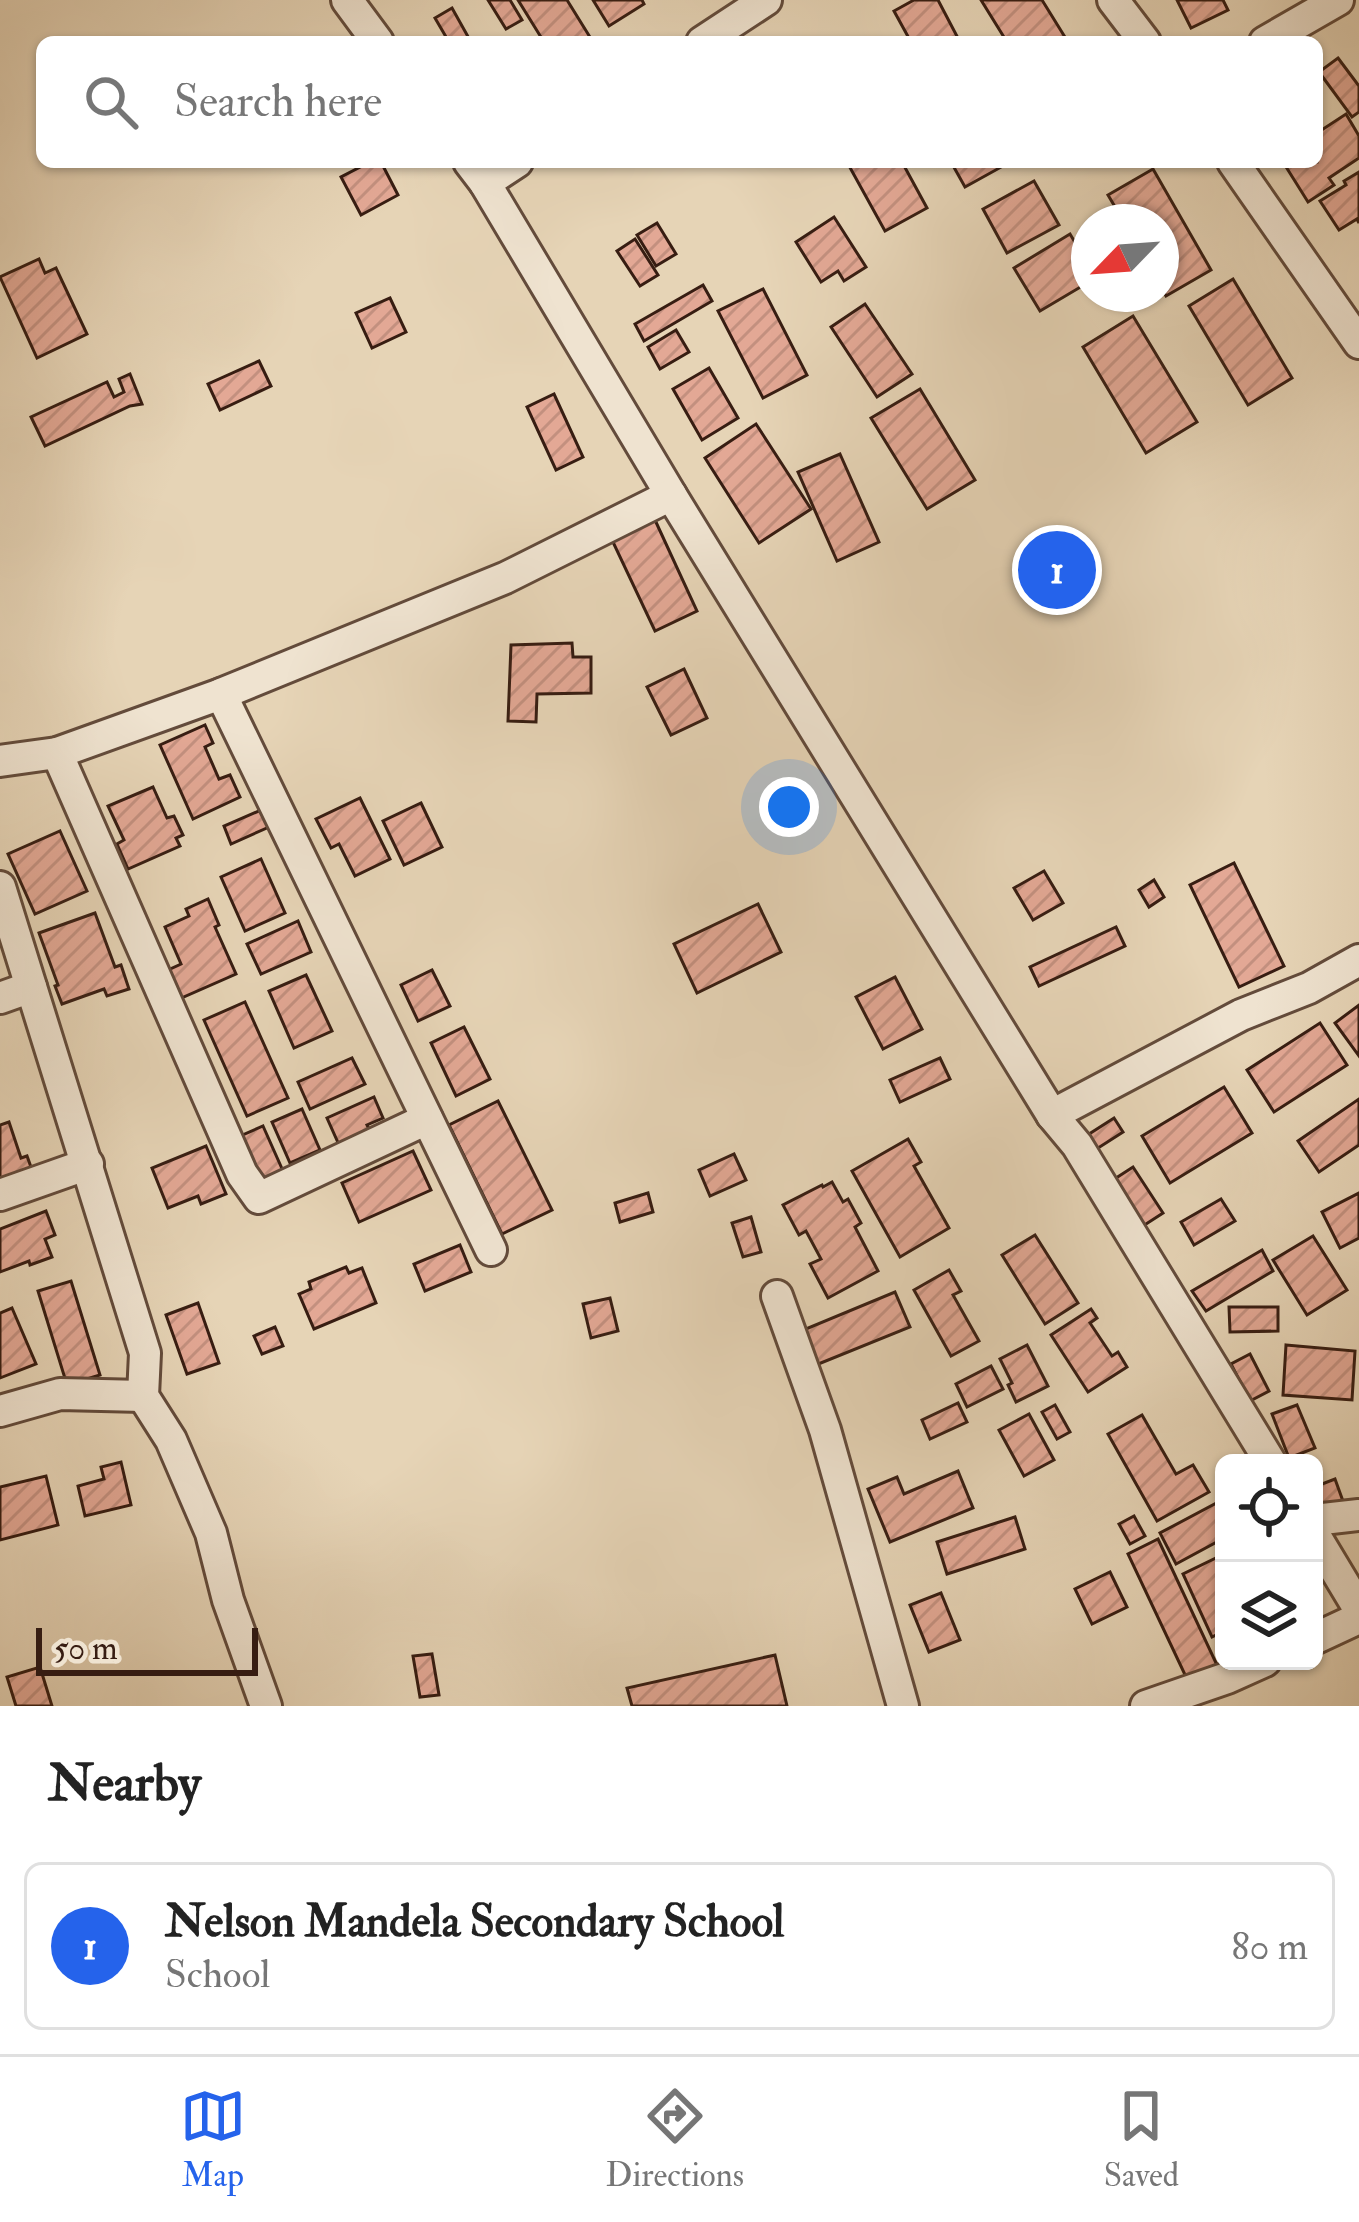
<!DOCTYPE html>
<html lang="en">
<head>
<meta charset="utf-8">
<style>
  :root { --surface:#fff; --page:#f2f2f2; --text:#222; --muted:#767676; --line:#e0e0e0; --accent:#2563eb }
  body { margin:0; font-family:"IM FELL Double Pica",serif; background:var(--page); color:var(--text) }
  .controls { position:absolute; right:36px; bottom:36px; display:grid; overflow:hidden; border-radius:18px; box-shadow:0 3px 9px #0004 }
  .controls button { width:108px; height:108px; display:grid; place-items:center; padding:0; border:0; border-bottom:3px solid var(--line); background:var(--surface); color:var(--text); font:60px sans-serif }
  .compass { position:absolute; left:1071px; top:204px; width:108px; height:108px; border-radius:50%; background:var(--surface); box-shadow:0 3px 9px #0004; rotate:245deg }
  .scale { position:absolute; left:36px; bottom:30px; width:222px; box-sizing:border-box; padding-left:12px; border:6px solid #371d12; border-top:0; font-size:33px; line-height:42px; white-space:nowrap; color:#371d12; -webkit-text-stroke:9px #efe3d0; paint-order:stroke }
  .you { position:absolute; left:789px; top:807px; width:42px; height:42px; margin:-30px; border:9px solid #fff; border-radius:50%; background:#1a73e8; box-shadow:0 0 0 18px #1a73e833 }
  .badge { display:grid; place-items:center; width:78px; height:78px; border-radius:50%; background:var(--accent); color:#fff; font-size:39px; font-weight:700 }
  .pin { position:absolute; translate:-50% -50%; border:6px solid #fff; box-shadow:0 3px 12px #0006 }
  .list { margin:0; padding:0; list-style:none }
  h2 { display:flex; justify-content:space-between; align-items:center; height:156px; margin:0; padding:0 48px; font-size:51px }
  h2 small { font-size:39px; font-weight:400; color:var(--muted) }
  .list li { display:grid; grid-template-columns:78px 1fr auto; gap:36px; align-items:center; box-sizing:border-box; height:168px; margin:0 24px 24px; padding:0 24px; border:3px solid var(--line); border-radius:18px }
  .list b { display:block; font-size:45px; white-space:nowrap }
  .list p { margin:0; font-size:39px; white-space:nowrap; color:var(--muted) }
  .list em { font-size:39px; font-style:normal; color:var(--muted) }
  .icon { flex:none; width:66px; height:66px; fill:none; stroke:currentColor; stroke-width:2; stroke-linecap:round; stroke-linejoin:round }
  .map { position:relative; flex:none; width:1359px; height:1706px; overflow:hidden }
  .search { position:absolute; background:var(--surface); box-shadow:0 3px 9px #0004; left:36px; right:36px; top:36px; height:132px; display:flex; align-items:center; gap:30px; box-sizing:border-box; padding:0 42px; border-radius:18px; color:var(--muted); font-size:45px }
  .sheet { height:348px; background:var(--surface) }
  nav { display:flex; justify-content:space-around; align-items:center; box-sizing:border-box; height:168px; border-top:3px solid var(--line); background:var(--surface); font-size:33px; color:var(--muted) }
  nav a { display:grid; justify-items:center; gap:6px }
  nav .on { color:var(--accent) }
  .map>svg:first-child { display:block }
  .building { fill:url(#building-hatch); stroke:#371d12; stroke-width:3 }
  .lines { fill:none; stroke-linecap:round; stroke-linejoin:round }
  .minor-casing { stroke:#634b3b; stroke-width:36 }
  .minor { stroke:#efe3d0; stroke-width:30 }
</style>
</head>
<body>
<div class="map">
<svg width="1359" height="1706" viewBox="0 0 1359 1706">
  <defs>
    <pattern id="building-hatch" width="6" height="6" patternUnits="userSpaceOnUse" patternTransform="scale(3)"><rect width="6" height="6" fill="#e3a895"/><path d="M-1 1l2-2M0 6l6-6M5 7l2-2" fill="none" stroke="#c3907f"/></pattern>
  </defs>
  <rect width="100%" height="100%" fill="#e6d4b6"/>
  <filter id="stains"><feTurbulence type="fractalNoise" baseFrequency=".00167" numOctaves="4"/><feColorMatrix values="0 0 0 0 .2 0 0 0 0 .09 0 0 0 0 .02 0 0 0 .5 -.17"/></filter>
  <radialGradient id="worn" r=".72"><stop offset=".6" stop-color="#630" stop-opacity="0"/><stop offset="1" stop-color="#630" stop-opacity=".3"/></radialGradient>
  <g class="building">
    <polygon points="488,0 510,0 522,20 506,29"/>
    <polygon points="518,0 567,0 593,42 544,42"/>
    <polygon points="593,0 642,0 644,4 609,26"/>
    <polygon points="914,0 938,0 960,42 911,42 894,11"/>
    <polygon points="981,0 1042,0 1068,42 1007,42"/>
    <polygon points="1177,0 1223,0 1228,10 1191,28"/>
    <polygon points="452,8 471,42 449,42 435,18"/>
    <polygon points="1338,58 1359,86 1359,112 1352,117 1319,72"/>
    <polygon points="1346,114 1359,136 1359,158 1329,178 1334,185 1308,202 1283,162 1317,162 1317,133"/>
    <polygon points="370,162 381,162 398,195 361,215 341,177"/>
    <polygon points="851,162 902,162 927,208 885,231 848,164"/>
    <polygon points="951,162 1001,162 1003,166 965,187"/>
    <polygon points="1153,169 1211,270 1166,296 1161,287 1161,222 1124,222 1108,195"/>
    <polygon points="1359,172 1359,223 1357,219 1339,230 1320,201 1346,185 1344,181"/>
    <polygon points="1034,181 1059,225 1007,253 983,209"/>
    <polygon points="834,217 866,267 844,281 838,271 821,282 796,242"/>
    <polygon points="657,223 676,254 656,266 637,235"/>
    <polygon points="1070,234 1089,266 1089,282 1040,311 1014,268"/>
    <polygon points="635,239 658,275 640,286 617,251"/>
    <polygon points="39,259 45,273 56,268 87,334 37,358 0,277"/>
    <polygon points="1233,279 1292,378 1248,405 1189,306"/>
    <polygon points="703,285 712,301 644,341 635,324"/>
    <polygon points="763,289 807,375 763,398 718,311"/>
    <polygon points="390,298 406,332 372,348 356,313"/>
    <polygon points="865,304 912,374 877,397 831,327"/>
    <polygon points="1133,316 1197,422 1146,453 1083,347"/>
    <polygon points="676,330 689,352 660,369 648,347"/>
    <polygon points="259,361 271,386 220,410 208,384"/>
    <polygon points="709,368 738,418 702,440 673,389"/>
    <polygon points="130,374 142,404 130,406 45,446 31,417 107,382 114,397 124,392 119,379"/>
    <polygon points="920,389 975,480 927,509 871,418"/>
    <polygon points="554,394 583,457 556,470 527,407"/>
    <polygon points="756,424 811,509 759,543 705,458"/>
    <polygon points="840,454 879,542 837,561 798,472"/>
    <polygon points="655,520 697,611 655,631 612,540"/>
    <polygon points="572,643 573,657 591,657 591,693 537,694 536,722 508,721 511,645"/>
    <polygon points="684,669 707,718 671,735 647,687"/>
    <polygon points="205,725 213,743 205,747 219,779 230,775 240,797 193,819 160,745"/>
    <polygon points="153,787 167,818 174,816 183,835 176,838 180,846 128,869 117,844 124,840 108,806"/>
    <polygon points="360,798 390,859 355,876 339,844 331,848 316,819"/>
    <polygon points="421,803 442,847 404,865 383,821"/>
    <polygon points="261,810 269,827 231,844 224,826"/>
    <polygon points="60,831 87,891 35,914 8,854"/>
    <polygon points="261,859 285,913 245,931 221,877"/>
    <polygon points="1234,863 1284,966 1239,987 1190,885"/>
    <polygon points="1044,871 1063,903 1033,920 1014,888"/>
    <polygon points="1154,880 1164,897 1149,907 1139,890"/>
    <polygon points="208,899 219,925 215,927 236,974 179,999 166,971 181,964 165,927 189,916 186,909"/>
    <polygon points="758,904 781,952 697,993 674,944"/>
    <polygon points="95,913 115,967 121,965 129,989 107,996 104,989 62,1004 55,986 58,985 39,933"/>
    <polygon points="298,921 311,952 261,974 247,944"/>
    <polygon points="1116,927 1125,946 1039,986 1030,967"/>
    <polygon points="432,970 450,1006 418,1021 401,985"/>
    <polygon points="306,975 332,1031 294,1048 269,991"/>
    <polygon points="895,977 922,1029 883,1049 856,997"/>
    <polygon points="245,1002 288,1098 247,1116 204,1020"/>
    <polygon points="1359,1005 1359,1056 1335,1023"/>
    <polygon points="1320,1023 1347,1065 1274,1112 1247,1070"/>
    <polygon points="464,1027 490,1079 456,1096 431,1043"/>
    <polygon points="352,1058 365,1084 310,1109 298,1082"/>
    <polygon points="940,1058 950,1079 900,1102 890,1080"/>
    <polygon points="1224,1087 1252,1133 1170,1183 1142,1136"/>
    <polygon points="374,1097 383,1118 367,1125 371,1133 340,1147 327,1118"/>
    <polygon points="1359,1099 1359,1145 1319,1172 1298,1141"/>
    <polygon points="498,1101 552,1210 502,1234 449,1125"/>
    <polygon points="302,1109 320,1150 290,1163 272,1122"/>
    <polygon points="1114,1118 1123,1132 1095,1150 1086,1136"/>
    <polygon points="9,1122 21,1158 27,1156 36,1181 0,1194 0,1125"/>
    <polygon points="263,1126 283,1171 257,1182 238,1137"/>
    <polygon points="908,1139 921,1162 914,1166 949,1228 900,1257 852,1171"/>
    <polygon points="206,1146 226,1194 201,1204 198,1196 168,1208 152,1168"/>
    <polygon points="413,1151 431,1190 359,1222 342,1183"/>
    <polygon points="734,1154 746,1180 710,1196 699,1170"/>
    <polygon points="1133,1167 1163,1213 1143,1226 1113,1180"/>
    <polygon points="832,1182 843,1202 848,1199 861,1223 855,1227 878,1271 828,1298 810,1264 821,1259 806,1231 799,1235 783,1205 822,1185 823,1187"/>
    <polygon points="648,1193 653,1212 620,1222 615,1203"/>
    <polygon points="1359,1193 1359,1238 1340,1248 1322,1212"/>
    <polygon points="1221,1199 1235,1221 1194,1245 1181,1222"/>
    <polygon points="46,1211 55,1235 45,1239 52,1257 30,1265 29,1261 0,1272 0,1229"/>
    <polygon points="751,1217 761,1252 743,1257 732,1223"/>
    <polygon points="1035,1235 1078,1303 1045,1324 1002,1255"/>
    <polygon points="1313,1236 1347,1290 1307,1315 1273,1260"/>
    <polygon points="460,1245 471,1272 425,1291 414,1264"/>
    <polygon points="1262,1250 1273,1271 1206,1311 1192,1291"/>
    <polygon points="346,1267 349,1273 362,1268 376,1303 314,1329 299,1294 311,1289 309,1282"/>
    <polygon points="949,1270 961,1291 953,1295 979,1341 951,1356 914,1290"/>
    <polygon points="71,1281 100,1375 67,1385 38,1291"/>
    <polygon points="895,1292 910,1327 811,1367 796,1333"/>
    <polygon points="610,1298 618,1331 591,1338 583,1304"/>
    <polygon points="198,1303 219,1363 187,1374 166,1315"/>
    <polygon points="1229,1307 1278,1307 1278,1331 1230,1332"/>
    <polygon points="12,1308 36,1364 0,1378 0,1313"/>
    <polygon points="1091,1309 1097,1318 1090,1323 1112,1356 1118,1352 1127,1367 1088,1392 1051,1335"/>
    <polygon points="275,1327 283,1346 262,1354 254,1336"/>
    <polygon points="1027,1345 1048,1386 1016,1402 1008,1385 1012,1383 1000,1359"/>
    <polygon points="1286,1345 1355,1351 1352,1400 1283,1395"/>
    <polygon points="1250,1354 1269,1391 1250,1401 1231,1364"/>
    <polygon points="991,1366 1003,1389 967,1407 956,1384"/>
    <polygon points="958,1403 967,1422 930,1439 922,1420"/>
    <polygon points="1055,1405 1070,1432 1057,1439 1042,1412"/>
    <polygon points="1297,1405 1315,1448 1289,1458 1272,1414"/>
    <polygon points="1029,1414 1054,1460 1024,1476 999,1430"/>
    <polygon points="1142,1415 1176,1474 1193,1465 1209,1492 1157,1521 1108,1434"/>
    <polygon points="121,1462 131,1505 85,1516 78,1486 104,1479 101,1467"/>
    <polygon points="958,1471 973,1508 890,1542 868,1489 897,1477 904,1494"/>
    <polygon points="46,1476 58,1525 0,1540 0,1487"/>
    <polygon points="1335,1479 1344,1504 1318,1514 1314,1503 1314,1487"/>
    <polygon points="1224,1499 1224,1538 1176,1564 1160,1533"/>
    <polygon points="1134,1516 1145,1536 1130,1544 1119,1524"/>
    <polygon points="1015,1517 1025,1549 947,1574 937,1542"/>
    <polygon points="1158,1539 1217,1665 1187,1679 1128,1554"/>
    <polygon points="1218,1557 1224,1569 1224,1631 1212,1637 1183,1574"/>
    <polygon points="1110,1572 1127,1607 1092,1624 1075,1589"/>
    <polygon points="941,1593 960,1640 929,1652 910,1605"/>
    <polygon points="432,1654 439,1695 420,1697 413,1656"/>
    <polygon points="775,1655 787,1706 632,1706 627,1688"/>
    <polygon points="40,1667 52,1706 16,1706 7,1677"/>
  </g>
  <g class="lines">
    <g class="minor-casing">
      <g id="minor">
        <polyline points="347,0 378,42"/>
        <polyline points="1113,0 1145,42"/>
        <polyline points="702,42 766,0"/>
        <polyline points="1265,42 1338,0"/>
        <polyline points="469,162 485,183 671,495 1052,1115 1077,1145 1271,1463"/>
        <polyline points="1233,162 1359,343"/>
        <polyline points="485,183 517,162"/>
        <polyline points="221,694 491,1250"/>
        <polyline points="57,753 242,1174 259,1198 427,1119"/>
        <polyline points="0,761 57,753 221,694 505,578 671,495"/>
        <polyline points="0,887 145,1353 143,1396 171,1440 211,1533 228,1600 266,1706"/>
        <polyline points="0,998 31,987"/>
        <polyline points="1052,1115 1241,1015 1309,988 1359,960"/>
        <polyline points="0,1195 88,1164"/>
        <polyline points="777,1296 825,1430 903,1706"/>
        <polyline points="0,1411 60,1394 143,1396"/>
        <polyline points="1314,1520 1359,1515"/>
        <polyline points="1314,1534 1359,1609"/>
        <polyline points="1314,1639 1359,1618"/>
        <polyline points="1146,1706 1227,1678 1265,1661"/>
      </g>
    </g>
    <use href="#minor" class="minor"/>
  </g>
  <rect width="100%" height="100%" filter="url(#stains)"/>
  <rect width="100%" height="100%" fill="url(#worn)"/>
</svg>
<div class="controls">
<button><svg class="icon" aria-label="locate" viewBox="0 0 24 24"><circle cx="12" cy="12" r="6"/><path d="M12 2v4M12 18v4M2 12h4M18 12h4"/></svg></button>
<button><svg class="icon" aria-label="layers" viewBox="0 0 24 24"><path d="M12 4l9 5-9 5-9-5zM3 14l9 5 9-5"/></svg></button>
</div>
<svg class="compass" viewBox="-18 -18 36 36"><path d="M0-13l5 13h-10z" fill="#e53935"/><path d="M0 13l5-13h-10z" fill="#767676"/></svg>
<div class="scale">50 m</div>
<div class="you"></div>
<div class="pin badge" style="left:1057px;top:570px">1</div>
<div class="search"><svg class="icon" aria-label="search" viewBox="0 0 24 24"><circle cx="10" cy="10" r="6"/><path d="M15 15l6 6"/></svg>Search here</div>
</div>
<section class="sheet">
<h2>Nearby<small></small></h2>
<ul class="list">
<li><span class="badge">1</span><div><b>Nelson Mandela Secondary School</b><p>School</p></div><em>80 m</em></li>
</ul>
</section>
<nav>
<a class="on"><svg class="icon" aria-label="map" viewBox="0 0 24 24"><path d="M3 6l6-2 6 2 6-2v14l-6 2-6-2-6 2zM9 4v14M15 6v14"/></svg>Map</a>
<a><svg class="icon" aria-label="directions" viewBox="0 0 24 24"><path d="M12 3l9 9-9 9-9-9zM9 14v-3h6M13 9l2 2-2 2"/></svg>Directions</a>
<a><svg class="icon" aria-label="saved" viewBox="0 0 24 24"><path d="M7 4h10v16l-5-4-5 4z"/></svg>Saved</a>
</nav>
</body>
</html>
